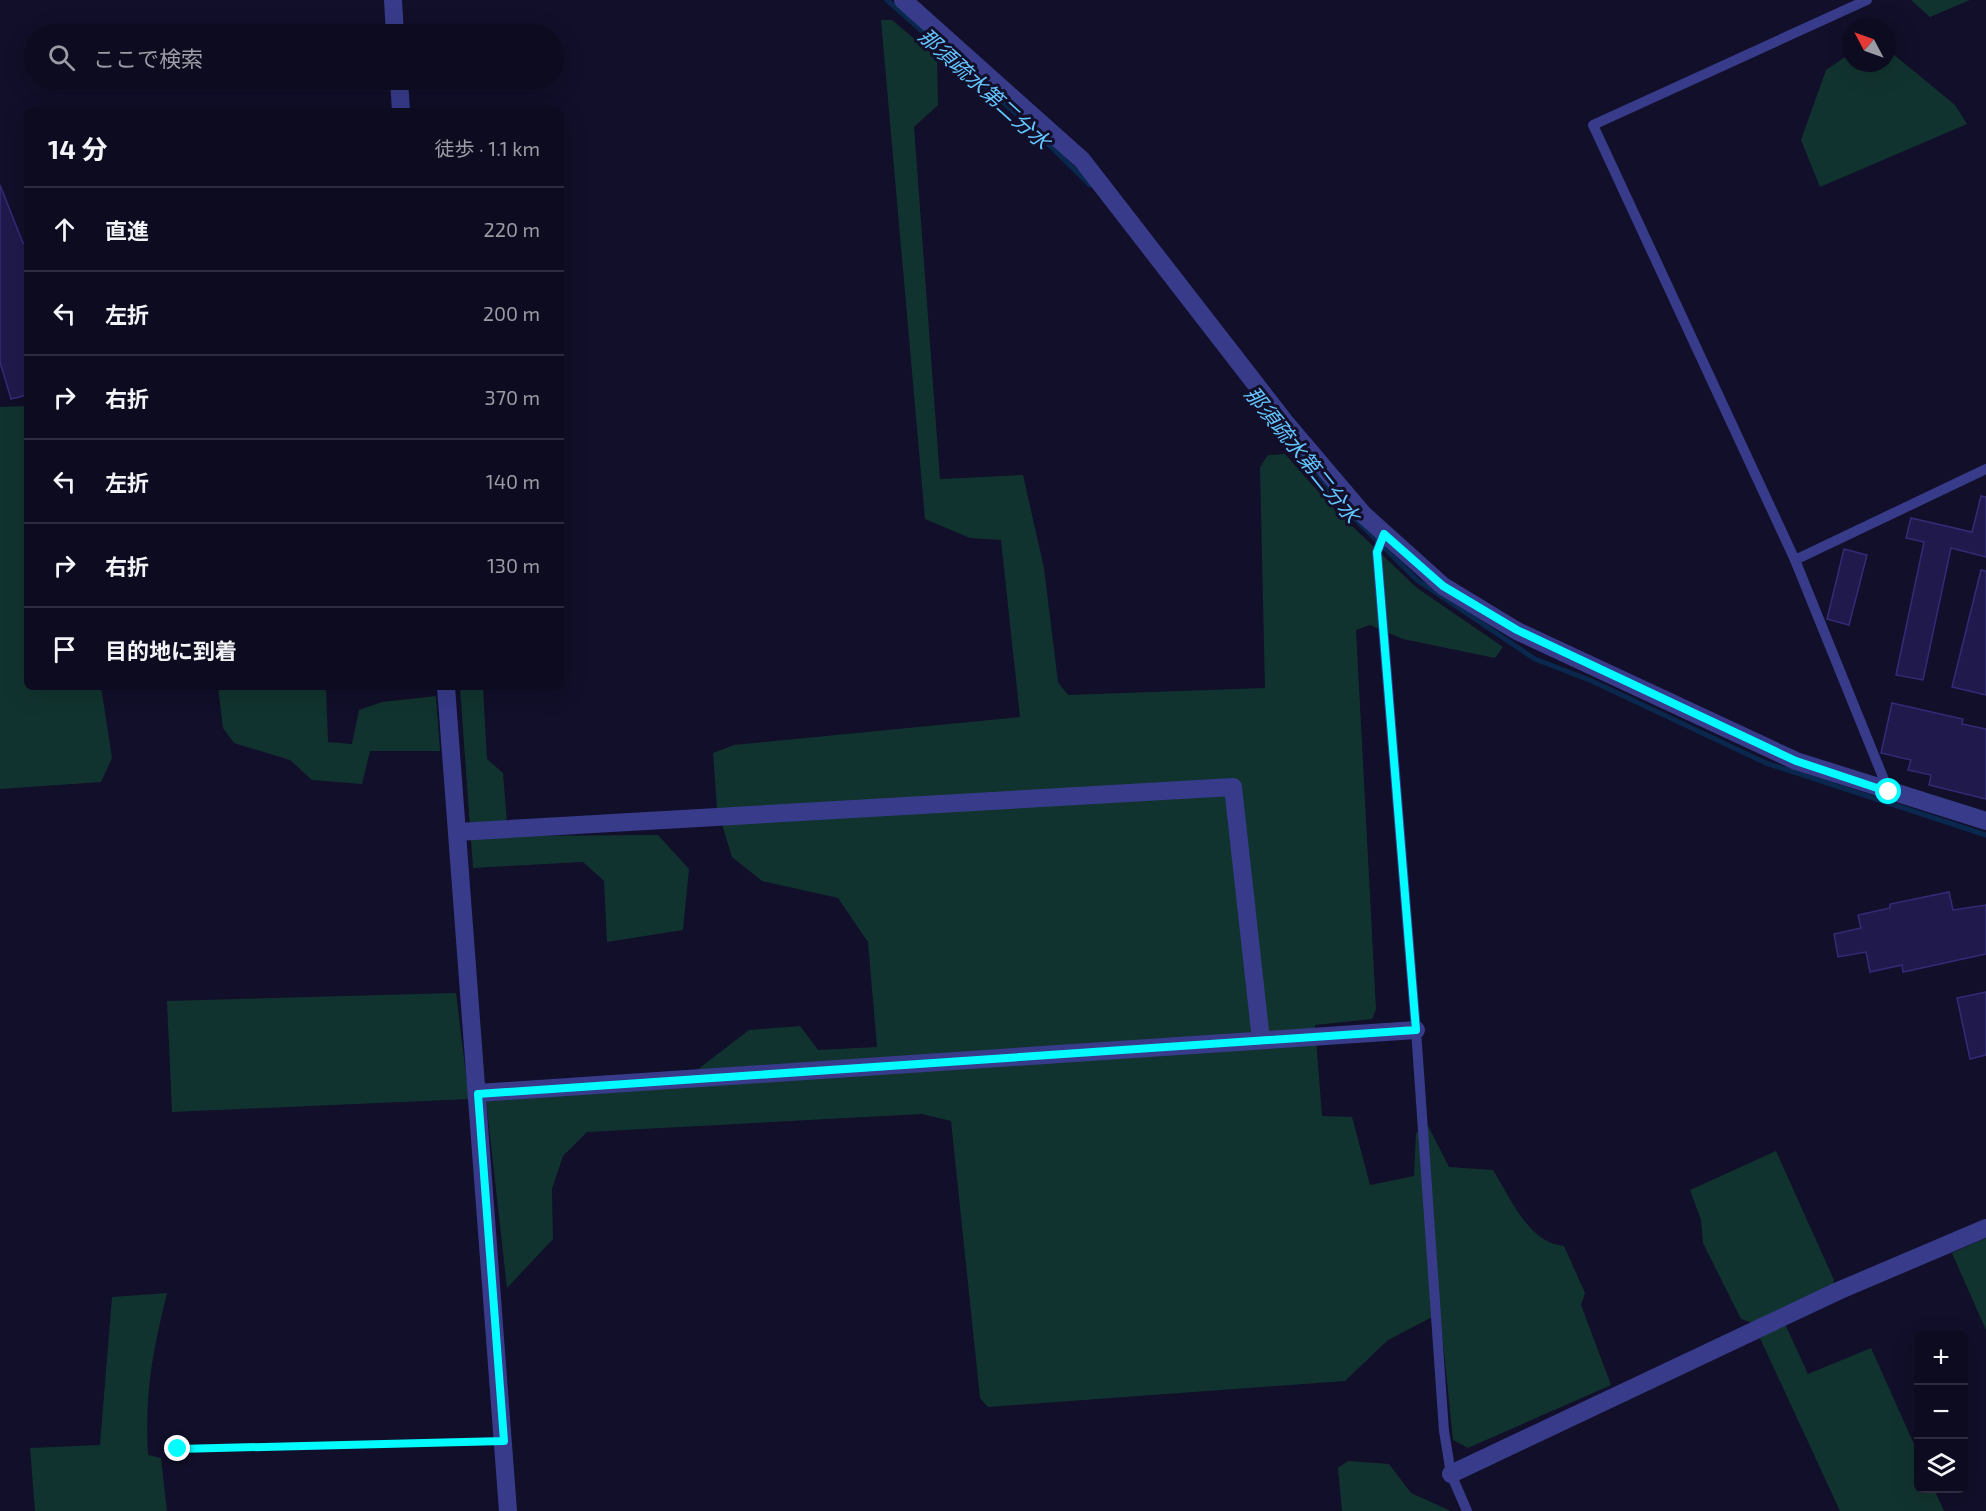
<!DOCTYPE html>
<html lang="ja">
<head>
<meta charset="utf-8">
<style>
  :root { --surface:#0d0b1f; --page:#1b192c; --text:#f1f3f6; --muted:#9a9ba4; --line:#2d2b3d }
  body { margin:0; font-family:"Exo 2","Noto Sans JP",sans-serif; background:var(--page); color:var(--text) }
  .controls { position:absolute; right:18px; bottom:18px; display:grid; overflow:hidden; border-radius:9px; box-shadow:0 6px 24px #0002 }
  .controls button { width:54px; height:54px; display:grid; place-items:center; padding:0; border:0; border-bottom:2px solid var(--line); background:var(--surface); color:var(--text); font:30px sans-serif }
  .compass { position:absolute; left:1842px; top:18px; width:54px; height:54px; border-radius:50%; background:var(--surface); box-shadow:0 6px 24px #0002; rotate:311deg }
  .stop { position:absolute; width:18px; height:18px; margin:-14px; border:4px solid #02fcff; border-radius:50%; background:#fff }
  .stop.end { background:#02fcff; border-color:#fff; box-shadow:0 2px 6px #0008 }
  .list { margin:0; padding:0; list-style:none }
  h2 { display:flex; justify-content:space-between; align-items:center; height:78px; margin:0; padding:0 24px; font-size:26px }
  h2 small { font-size:20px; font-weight:400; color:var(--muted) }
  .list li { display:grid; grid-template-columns:39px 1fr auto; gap:18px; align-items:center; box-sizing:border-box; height:84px; padding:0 24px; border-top:2px solid var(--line) }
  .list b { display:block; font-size:22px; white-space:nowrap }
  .list em { font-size:20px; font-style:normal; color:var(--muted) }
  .icon { flex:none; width:33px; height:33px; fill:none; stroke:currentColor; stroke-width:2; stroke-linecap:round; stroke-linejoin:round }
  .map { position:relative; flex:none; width:1986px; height:1511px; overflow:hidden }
  .search { position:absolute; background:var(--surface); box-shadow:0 6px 24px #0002; left:24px; top:24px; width:540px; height:66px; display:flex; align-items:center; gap:15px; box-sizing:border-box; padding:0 21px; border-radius:33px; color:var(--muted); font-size:22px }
  .panel { position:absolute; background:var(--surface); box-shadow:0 6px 24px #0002; left:24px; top:108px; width:540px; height:582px; border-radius:9px }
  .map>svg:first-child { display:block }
  .green { fill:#11332f }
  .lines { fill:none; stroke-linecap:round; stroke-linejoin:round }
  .stream { stroke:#0a284d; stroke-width:5 }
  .building { fill:#1f1a4b; stroke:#332b78; stroke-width:1.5 }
  .path { stroke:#2ac0aa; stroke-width:3; stroke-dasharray:3 4.5; stroke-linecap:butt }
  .lane { stroke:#373b8a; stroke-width:10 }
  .street { stroke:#373b8a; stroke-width:18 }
  .route { stroke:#02fcff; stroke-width:8 }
  .labels { text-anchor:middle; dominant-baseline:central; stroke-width:6; stroke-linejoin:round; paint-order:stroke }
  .water-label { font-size:21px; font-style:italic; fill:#64c5ff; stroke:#110f29 }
</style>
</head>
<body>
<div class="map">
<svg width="1986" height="1511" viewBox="0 0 1986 1511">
  <rect width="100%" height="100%" fill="#110f29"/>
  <g class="green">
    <polygon points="1911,0 1970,0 1930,17"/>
    <path d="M 881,20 L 892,20 L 937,58 L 938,105 L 914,127 L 940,479 L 1023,475 L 1044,568 L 1058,682 L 1068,695 L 1265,688 L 1260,467 L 1268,455 L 1285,454 L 1330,505 L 1417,588 L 1503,647 L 1495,658 L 1403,639 L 1370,625 L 1356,630 L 1376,1010 L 1372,1019 L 1315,1025 L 1322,1116 L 1352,1117 L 1370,1185 L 1414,1176 L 1416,1133 L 1428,1126 L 1449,1167 L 1493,1170 C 1510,1197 1529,1244 1564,1246 L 1585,1293 L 1581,1305 L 1611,1385 L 1468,1448 L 1453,1440 L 1440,1313 L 1388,1340 L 1345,1381 L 988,1407 L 980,1398 L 951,1121 L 922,1114 L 587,1132 L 563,1156 L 552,1189 L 553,1239 L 507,1288 L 486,1100 L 693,1073 L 749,1030 L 800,1026 L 818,1050 L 877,1047 L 868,942 L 838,898 L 762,881 L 732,857 L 717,808 L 713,753 L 734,745 L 1020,717 L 1001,540 L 970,538 L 925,519 Z"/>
    <polygon points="1887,49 1955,105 1967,124 1820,187 1801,140 1826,70 1851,53 1851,63 1887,63"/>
    <polygon points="27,406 27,687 101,687 112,758 101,782 0,789 0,407"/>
    <polygon points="218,687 326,687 328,742 352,744 359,710 382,702 436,696 440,751 370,751 362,784 312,780 290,760 234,743 223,728"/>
    <polygon points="460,687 483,687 487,759 503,773 508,836 658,835 689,869 683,930 607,942 604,881 583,862 473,868"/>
    <polygon points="456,993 469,1099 172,1112 167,1001"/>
    <polygon points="1776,1151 1834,1280 1832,1287 1780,1313 1808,1374 1871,1348 1918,1453 1918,1488 1934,1489 1944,1511 1840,1511 1753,1323 1741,1319 1703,1243 1701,1220 1690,1190"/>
    <polygon points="1986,1238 1986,1330 1952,1253"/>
    <path d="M 167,1293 C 152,1354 145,1392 148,1455 L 161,1458 L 167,1511 L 35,1511 L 30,1448 L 100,1445 L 112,1297 Z"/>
    <polygon points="1348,1461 1389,1464 1411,1493 1451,1511 1342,1511 1338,1468"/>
  </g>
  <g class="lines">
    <g class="stream">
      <polyline points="887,0 1029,125 1090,185"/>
      <polyline points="1278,427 1338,502 1417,580 1535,659 1592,681 1766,763 1986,835"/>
    </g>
  </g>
  <g class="building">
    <polygon points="0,185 23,243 27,242 27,395 11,399 0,362"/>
    <polygon points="1981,496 1986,497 1986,557 1951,548 1923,680 1896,675 1924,542 1906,538 1911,518 1972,532"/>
    <polygon points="1844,549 1867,555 1849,625 1827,619"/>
    <polygon points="1981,570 1986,571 1986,695 1952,687"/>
    <polygon points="1892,703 1963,719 1962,724 1986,729 1986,799 1929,785 1931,775 1908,770 1911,760 1881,753"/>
    <polygon points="1949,892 1953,910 1986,905 1986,954 1903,972 1902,965 1870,972 1866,952 1838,957 1834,934 1861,928 1858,915 1890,908 1890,904"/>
    <polygon points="1986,992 1986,1055 1970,1059 1957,998"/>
  </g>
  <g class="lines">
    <polyline class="path" points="178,1449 487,1441"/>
    <g class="lane">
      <polyline points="1867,0 1593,125 1795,560 1889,792"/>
      <polyline points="1384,534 1377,552 1416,1030 1444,1431 1451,1474 1467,1511"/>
      <polyline points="1795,560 1986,469"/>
    </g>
    <g class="street">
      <polyline points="393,0 395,34"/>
      <polyline points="903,0 1082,160 1285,422 1364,515 1443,586 1517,631 1796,761 1986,821"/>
      <polyline points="399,80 401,111"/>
      <polyline points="446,687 508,1511"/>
      <polyline points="457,832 1233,787 1261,1040"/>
      <polyline points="478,1093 1416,1030"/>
      <polyline points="1451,1474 1838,1291 1986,1228"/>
    </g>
  </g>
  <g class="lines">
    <polyline class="route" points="178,1449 504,1441 478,1094 1416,1030 1377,552 1384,534 1443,586 1517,630 1796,761 1889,792"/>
  </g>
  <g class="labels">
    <g class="water-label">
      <text transform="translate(985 88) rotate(42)">那須疏水第二分水</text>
      <text transform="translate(1303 454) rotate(51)">那須疏水第二分水</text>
    </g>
  </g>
</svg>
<div class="controls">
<button>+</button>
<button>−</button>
<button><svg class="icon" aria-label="layers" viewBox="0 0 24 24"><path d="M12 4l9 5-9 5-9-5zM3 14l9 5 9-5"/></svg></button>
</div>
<svg class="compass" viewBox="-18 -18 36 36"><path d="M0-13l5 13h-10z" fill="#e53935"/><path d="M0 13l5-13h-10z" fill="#9a9ba4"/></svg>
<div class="stop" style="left:1889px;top:792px"></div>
<div class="stop end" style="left:178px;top:1449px"></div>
<div class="search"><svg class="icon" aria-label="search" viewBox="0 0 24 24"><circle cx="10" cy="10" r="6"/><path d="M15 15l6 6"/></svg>ここで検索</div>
<section class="panel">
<h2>14 分<small>徒歩 · 1.1 km</small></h2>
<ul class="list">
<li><svg class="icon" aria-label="ahead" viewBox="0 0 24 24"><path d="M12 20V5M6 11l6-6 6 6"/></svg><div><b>直進</b></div><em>220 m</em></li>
<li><svg class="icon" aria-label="left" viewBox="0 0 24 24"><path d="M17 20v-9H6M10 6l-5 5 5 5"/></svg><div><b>左折</b></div><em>200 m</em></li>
<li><svg class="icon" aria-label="right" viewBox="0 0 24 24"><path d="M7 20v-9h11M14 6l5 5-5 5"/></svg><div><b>右折</b></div><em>370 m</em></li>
<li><svg class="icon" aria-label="left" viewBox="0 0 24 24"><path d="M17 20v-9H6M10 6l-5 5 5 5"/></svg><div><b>左折</b></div><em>140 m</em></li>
<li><svg class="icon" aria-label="right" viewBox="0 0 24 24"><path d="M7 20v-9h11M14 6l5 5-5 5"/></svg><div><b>右折</b></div><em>130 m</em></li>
<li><svg class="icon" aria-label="arrive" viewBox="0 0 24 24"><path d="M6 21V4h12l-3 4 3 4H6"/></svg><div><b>目的地に到着</b></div></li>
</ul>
</section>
</div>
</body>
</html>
